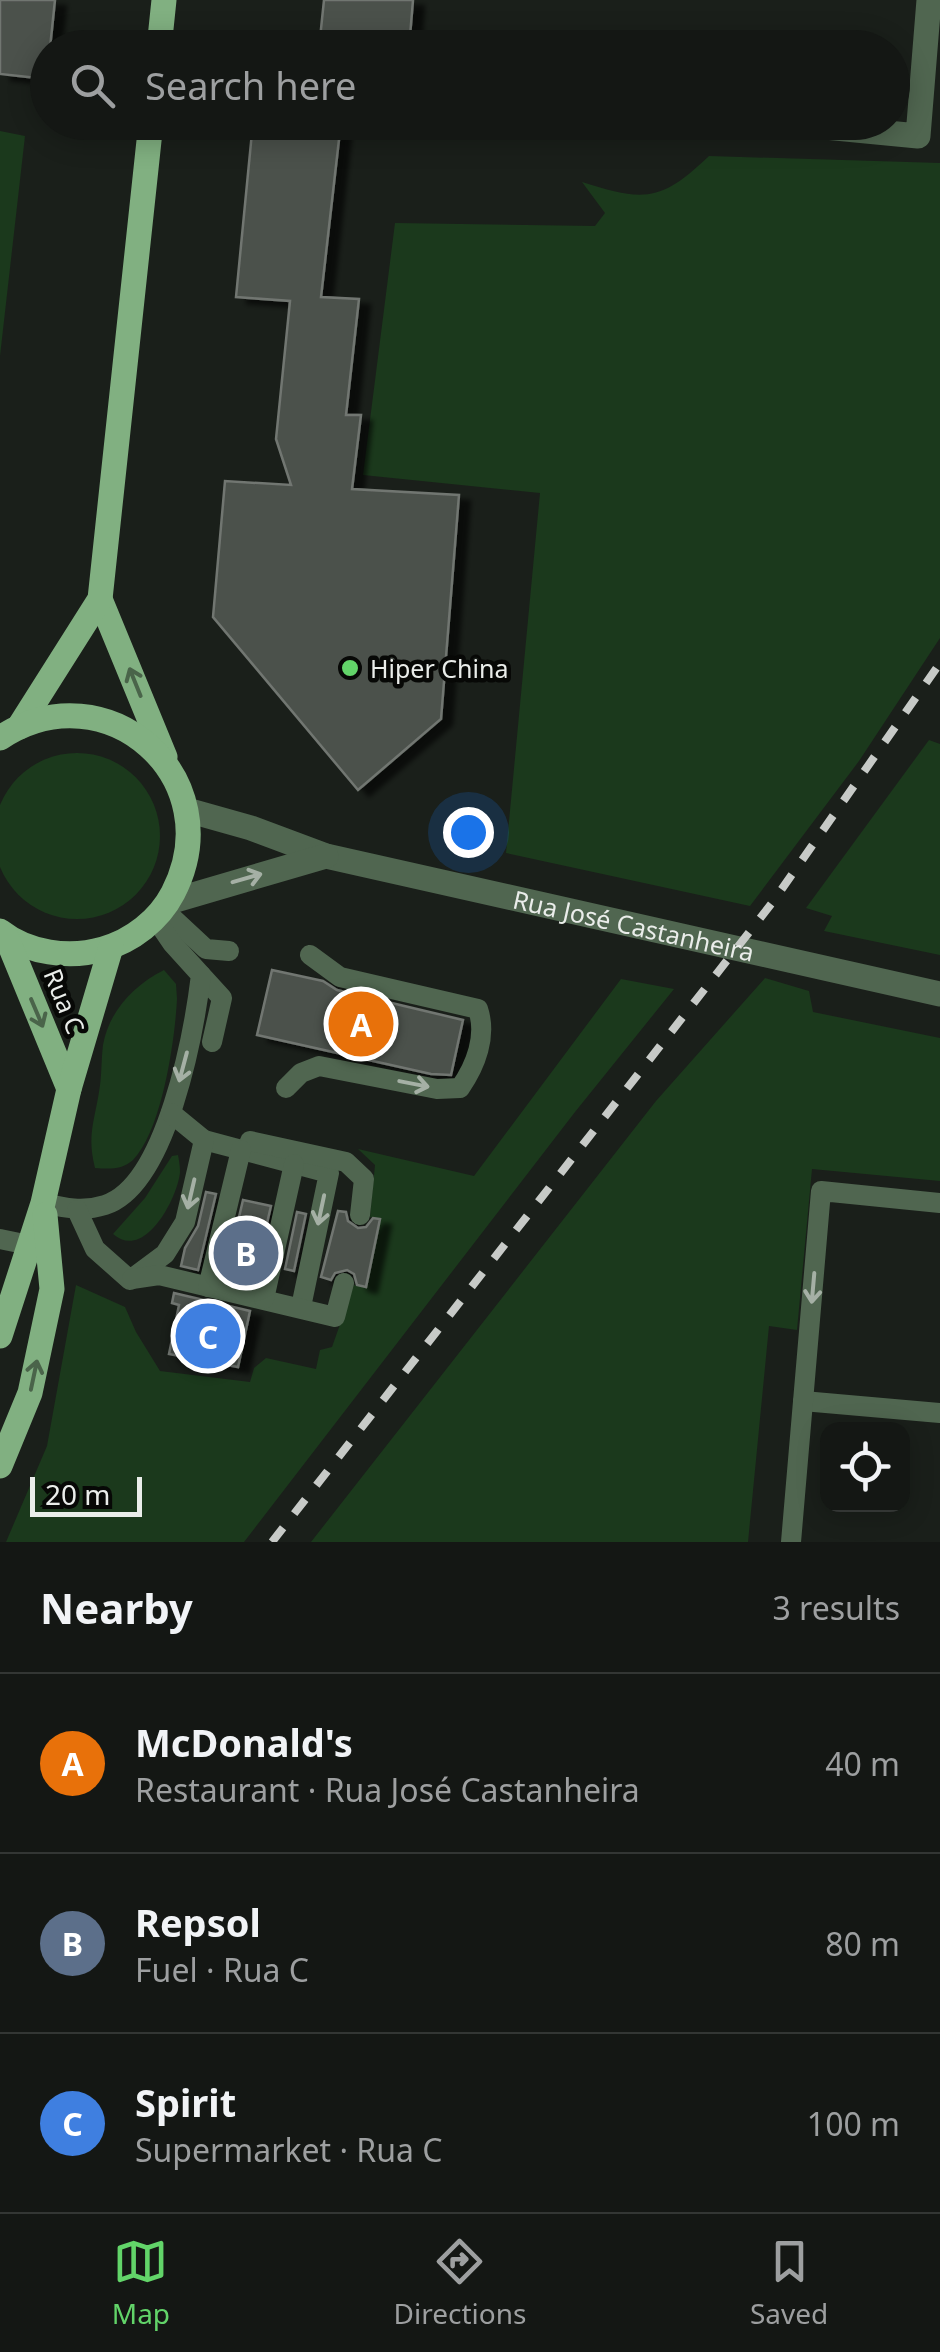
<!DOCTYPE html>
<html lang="en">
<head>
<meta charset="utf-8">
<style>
  :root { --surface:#141714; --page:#212422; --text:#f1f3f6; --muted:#9d9fa0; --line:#333634; --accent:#62d469 }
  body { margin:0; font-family:"Noto Sans",sans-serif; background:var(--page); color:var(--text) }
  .controls { position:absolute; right:30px; bottom:30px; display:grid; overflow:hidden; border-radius:20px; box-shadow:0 5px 25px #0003 }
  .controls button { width:90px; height:90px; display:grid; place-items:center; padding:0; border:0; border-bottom:2px solid var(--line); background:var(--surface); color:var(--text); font:50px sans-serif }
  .scale { position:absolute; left:30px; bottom:25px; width:112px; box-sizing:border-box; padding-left:10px; border:5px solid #eaedea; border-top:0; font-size:28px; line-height:35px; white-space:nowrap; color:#eaedea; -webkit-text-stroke:8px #070806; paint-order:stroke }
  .you { position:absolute; left:468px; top:832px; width:35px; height:35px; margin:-25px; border:8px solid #fff; border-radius:50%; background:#1a73e8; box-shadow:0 0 0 15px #1a73e833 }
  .badge { display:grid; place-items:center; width:65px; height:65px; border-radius:50%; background:var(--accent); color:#fff; font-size:32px; font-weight:700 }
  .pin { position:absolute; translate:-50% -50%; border:5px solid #fff; box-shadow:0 2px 10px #0006 }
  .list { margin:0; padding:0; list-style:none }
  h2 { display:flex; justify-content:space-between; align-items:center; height:130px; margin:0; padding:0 40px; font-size:42px }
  h2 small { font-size:32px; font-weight:400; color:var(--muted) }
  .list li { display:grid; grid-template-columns:65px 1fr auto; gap:30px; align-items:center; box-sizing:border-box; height:180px; padding:0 40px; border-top:2px solid var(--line) }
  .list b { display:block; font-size:38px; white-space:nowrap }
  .list p { margin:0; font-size:32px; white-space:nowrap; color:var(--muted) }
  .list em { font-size:32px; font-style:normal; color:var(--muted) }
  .icon { flex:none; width:55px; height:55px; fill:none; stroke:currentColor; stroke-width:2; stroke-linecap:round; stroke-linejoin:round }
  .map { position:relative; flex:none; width:940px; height:1542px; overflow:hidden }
  .search { position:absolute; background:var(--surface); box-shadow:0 5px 25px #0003; left:30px; right:30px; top:30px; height:110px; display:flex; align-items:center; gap:25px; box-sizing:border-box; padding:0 35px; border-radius:55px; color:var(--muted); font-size:38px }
  .sheet { height:670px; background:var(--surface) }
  nav { display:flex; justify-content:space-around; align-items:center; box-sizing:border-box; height:140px; border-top:2px solid var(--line); background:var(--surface); font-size:28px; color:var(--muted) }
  nav a { display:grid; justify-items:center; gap:5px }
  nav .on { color:var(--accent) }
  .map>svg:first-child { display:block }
  .green { fill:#1b391c }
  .building { fill:#4c514c; stroke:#717671; stroke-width:2.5; filter:url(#shadow) }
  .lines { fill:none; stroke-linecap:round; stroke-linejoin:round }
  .lane { stroke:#506650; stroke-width:20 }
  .street { stroke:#506650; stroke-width:25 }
  .primary { stroke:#81b081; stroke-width:25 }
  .rail { stroke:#c7cac7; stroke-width:8; stroke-dasharray:18 18; stroke-linecap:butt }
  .oneway { stroke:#4a644a }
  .oneway2 { stroke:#a5b0a5 }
  .poi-dot { fill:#62d469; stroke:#070806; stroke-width:4 }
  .labels { text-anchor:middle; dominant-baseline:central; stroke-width:9; stroke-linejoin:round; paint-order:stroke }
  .poi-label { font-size:25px; fill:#eaedea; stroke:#070806; text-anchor:start }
  .street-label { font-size:25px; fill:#eaedea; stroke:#070806 }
</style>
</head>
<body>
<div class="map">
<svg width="940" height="1542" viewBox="0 0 940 1542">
  <defs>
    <filter id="shadow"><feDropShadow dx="11" dy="6" stdDeviation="2.5" flood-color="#0009"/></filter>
  </defs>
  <rect width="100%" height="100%" fill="#1a1f1a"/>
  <g class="green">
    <polygon points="0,131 25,136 0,356"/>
    <path d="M 709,156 L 940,163 L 940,638 L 859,761 L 750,906 L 506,853 L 540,493 L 363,475 L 395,223 L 595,226 L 605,213 L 582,182 C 644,202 661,202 709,156 Z"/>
    <polygon points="929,740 940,744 940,955 824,931 832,916 806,908"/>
    <circle cx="77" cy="836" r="83"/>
    <path d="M 164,970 L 176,984 L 177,999 C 175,1040 162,1130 133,1160 C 122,1170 109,1169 95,1168 C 87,1136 94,1123 99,1092 C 102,1076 101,1061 103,1045 C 109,1011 134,985 164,970 Z"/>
    <polygon points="765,978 809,991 813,1012 940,1038 940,1181 812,1169 797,1330 769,1326 748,1542 311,1542 656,1101"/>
    <polygon points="621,979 674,989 575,1112 244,1542 6,1542 47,1446 76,1285 125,1307 136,1332 160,1371 250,1382 254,1368 266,1358 316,1369 320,1350 332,1347 354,1285 366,1287 380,1220 370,1217 375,1165 358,1149 474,1176"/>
    <path d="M 178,1155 C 179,1160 180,1166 180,1172 C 178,1197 145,1262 113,1234 L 145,1198 L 172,1156 Z"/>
  </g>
  <g class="building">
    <polygon points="0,0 55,0 50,48 48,48 47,79 0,74"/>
    <polygon points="324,0 413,0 409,48 319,48"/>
    <polygon points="253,122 341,122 321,297 359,299 346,415 361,415 352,489 459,495 441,719 358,790 213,617 225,481 291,485 276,439 290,301 236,297"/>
    <polygon points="272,970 323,981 337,990 463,1020 451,1075 431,1074 257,1035"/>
    <polygon points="206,1192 216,1194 198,1270 181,1266 185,1248 198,1226"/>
    <polygon points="243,1200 271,1206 253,1283 225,1277"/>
    <polygon points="338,1211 346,1212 348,1221 358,1228 366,1227 373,1218 380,1219 366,1287 357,1285 354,1274 347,1270 335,1273 331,1280 321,1277"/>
    <polygon points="297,1212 306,1214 294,1271 285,1269"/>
    <polygon points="174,1293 250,1311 238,1367 169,1354 179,1305 172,1303"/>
  </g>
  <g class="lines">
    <g class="lane">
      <polyline points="163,909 206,949 229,951"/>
      <polyline points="201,975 222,998 212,1042"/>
      <path d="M 286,1088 L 301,1073 L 319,1066 L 437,1089 L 460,1088 C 476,1065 487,1036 478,1009 L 340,977 L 310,955"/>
      <polyline points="204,1140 329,1173 301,1307"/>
      <polyline points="250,1141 346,1162 364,1179 360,1215"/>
      <path d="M 43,1203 C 65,1208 83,1212 105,1205 C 167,1185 194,1032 201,975 L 172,943 L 155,918"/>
      <polyline points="77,1210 95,1249 130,1280 165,1254 185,1222 204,1140 171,1113"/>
      <polyline points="0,1239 29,1245"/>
      <polyline points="132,1279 159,1275 335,1317 344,1283"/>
      <polyline points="208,1287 241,1150"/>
      <polyline points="264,1299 294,1164"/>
      <polyline points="803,1401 940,1413"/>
      <polyline points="791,1542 821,1191 940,1203"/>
    </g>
    <g class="street">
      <polyline points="773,122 918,136 929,0"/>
      <path id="s1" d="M 187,810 L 251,828 L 326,856 L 940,994"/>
      <polyline points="169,902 326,856"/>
    </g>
    <g class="primary">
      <polyline points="159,48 164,0"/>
      <polyline points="100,599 165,757"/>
      <polyline points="19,727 100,599 151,122"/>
      <path d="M 0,738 C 107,667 232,779 173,893 C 159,920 132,941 103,949 C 69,959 28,953 0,931"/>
      <polyline points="6,936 69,1089"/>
      <polyline points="0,1336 43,1203 69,1089 111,947"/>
      <polyline points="0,1466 30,1393 52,1289 45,1215"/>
    </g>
    <polyline class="rail" points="272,1542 772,903 940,663"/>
  </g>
  <defs><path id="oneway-shaft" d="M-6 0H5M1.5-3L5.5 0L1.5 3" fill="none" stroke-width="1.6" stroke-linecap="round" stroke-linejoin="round" transform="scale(2.5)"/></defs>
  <g class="oneway">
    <use href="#oneway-shaft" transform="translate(135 682) rotate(-112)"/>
    <use href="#oneway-shaft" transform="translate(37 1013) rotate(67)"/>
    <use href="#oneway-shaft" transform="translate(34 1375) rotate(-78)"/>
  </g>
  <g class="oneway2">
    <use href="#oneway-shaft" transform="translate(247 878) rotate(-16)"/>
    <use href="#oneway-shaft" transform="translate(183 1067) rotate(105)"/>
    <use href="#oneway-shaft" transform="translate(414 1084) rotate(11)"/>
    <use href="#oneway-shaft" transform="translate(191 1194) rotate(103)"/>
    <use href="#oneway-shaft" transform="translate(321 1210) rotate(102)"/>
    <use href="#oneway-shaft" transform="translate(813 1288) rotate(95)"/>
  </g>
  <circle class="poi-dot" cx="350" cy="668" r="10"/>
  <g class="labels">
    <g class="poi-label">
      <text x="370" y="668">Hiper China</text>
    </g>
    <g class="street-label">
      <text stroke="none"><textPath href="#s1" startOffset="462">Rua José Castanheira</textPath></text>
      <text transform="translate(65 1001) rotate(68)">Rua C</text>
    </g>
  </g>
</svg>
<div class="controls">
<button><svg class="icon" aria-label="locate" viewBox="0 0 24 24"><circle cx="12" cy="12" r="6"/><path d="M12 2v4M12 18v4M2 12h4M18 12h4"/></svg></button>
</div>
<div class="scale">20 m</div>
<div class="you"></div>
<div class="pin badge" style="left:361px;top:1024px;background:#e8710a">A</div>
<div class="pin badge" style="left:246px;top:1253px;background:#5c6f8a">B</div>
<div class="pin badge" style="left:208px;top:1336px;background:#3f7fe0">C</div>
<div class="search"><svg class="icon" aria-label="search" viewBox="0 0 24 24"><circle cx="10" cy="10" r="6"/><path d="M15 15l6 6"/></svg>Search here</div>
</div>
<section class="sheet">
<h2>Nearby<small>3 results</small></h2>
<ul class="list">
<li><span class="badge" style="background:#e8710a">A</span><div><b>McDonald's</b><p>Restaurant · Rua José Castanheira</p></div><em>40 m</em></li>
<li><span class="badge" style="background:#5c6f8a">B</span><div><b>Repsol</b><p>Fuel · Rua C</p></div><em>80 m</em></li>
<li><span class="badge" style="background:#3f7fe0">C</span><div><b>Spirit</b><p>Supermarket · Rua C</p></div><em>100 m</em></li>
</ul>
</section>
<nav>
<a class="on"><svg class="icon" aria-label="map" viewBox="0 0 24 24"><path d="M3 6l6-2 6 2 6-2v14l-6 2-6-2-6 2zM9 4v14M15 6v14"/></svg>Map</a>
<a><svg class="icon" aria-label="directions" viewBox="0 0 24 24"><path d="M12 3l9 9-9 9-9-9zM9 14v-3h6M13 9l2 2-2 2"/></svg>Directions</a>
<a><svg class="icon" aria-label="saved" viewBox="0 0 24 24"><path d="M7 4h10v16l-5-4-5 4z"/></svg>Saved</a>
</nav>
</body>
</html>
